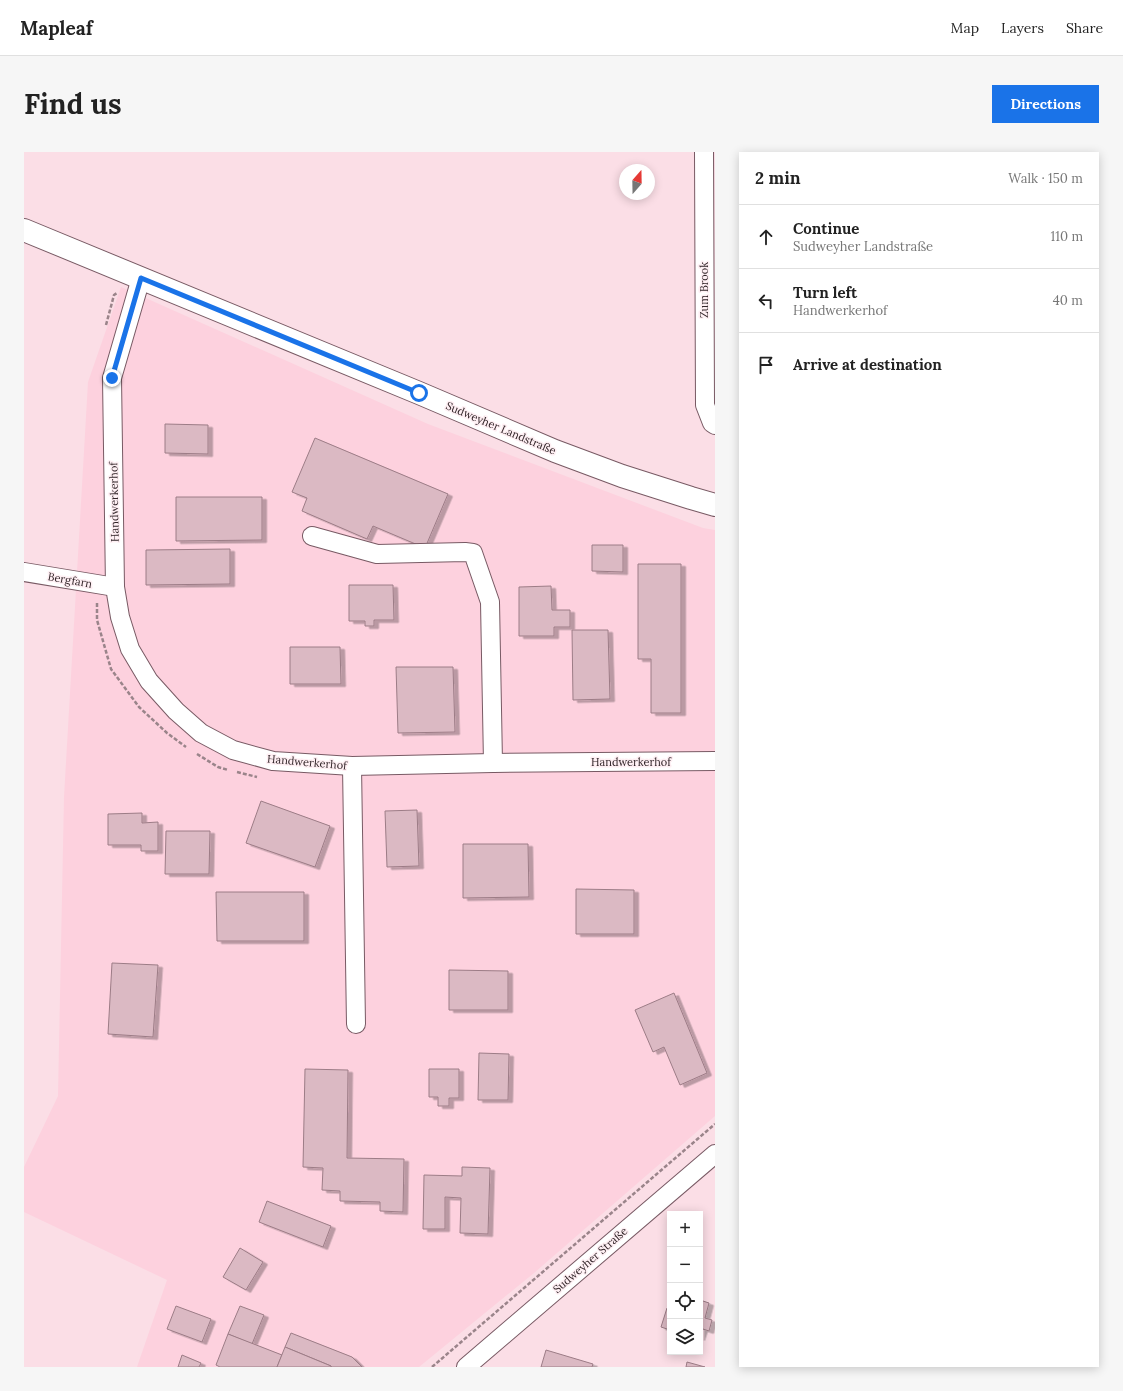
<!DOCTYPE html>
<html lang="en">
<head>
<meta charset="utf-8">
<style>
  :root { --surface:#fff; --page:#f6f6f6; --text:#222; --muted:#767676; --line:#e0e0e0; --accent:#1a73e8 }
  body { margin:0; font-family:Lora,serif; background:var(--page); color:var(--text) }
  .controls { position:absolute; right:12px; bottom:12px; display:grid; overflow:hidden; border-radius:0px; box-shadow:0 2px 10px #0003 }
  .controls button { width:36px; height:36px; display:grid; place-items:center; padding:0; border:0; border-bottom:1px solid var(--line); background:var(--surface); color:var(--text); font:20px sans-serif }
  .compass { position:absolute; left:595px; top:12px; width:36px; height:36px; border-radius:50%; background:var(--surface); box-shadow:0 2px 10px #0003; rotate:20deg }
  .stop { position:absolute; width:12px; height:12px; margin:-9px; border:3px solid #1a73e8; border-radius:50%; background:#fff }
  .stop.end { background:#1a73e8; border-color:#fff; box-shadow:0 1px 4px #0008 }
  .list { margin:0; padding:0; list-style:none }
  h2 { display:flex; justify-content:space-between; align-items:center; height:52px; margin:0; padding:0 16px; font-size:17px }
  h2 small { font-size:13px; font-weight:400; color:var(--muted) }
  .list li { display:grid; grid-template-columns:26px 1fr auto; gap:12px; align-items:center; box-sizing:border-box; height:64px; padding:0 16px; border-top:1px solid var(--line) }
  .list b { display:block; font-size:15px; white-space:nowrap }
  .list p { margin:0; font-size:13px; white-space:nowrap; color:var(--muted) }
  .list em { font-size:13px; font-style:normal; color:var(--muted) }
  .icon { flex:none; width:22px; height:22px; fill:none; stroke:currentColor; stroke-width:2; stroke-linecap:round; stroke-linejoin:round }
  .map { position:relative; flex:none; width:691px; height:1215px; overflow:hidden; border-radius:0px }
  header { display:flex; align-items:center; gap:24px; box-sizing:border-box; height:56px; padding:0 20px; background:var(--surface); border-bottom:1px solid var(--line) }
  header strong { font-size:19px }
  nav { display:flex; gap:22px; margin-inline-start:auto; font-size:14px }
  .intro { display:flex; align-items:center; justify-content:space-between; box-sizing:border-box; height:96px; padding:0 24px }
  h1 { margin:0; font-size:28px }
  .button { padding:10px 18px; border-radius:0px; background:var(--accent); color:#fff; font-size:14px; font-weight:700 }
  main { display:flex; gap:24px; padding:0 24px }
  aside { flex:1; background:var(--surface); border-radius:0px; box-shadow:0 2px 10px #0003 }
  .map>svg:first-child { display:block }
  .built { fill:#fdd1de }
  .building { fill:#dbb9c3; stroke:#9c7c86; filter:url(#shadow) }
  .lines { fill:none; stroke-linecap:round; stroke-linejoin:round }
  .minor-casing { stroke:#785a64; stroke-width:20 }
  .major-casing { stroke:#785a64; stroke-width:24 }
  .path { stroke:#9a848a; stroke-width:2.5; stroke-dasharray:4 2; stroke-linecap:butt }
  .minor { stroke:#fff; stroke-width:18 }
  .major { stroke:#fff; stroke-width:22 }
  .route { stroke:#1a73e8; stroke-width:5 }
  .labels { text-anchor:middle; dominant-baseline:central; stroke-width:3; stroke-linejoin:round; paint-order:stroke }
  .street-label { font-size:11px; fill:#312428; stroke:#feeff3 }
</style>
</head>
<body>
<header>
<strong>Mapleaf</strong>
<nav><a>Map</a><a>Layers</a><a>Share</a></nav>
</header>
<div class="intro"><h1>Find us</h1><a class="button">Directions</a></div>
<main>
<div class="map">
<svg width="691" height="1215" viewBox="0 0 691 1215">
  <defs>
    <filter id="shadow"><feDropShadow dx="4.5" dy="2.5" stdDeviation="0" flood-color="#0004"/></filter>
  </defs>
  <rect width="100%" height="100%" fill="#fbdee6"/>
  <polygon class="built" points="97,135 404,272 679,376 691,378 691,964 510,1121 395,1215 113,1215 143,1128 0,1060 0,1015 34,944 40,645 64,230"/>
  <g class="building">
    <polygon points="141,272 184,273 184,302 141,301"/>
    <polygon points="291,286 424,342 401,396 349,374 343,387 278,359 283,346 268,340"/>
    <polygon points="152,345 238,345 238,388 152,389"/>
    <polygon points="568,393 599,393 599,420 568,419"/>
    <polygon points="206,397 206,432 122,433 122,398"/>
    <polygon points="614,412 657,412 657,561 627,561 627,507 614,507"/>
    <polygon points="325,433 369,433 370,468 350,468 350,474 341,474 341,469 325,469"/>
    <polygon points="527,434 528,458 546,458 546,475 530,475 530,484 495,484 495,435"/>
    <polygon points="548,478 584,478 586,547 549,548"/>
    <polygon points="266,495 316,495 317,532 266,532"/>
    <polygon points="372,515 429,515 431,580 374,581"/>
    <polygon points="237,649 306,674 291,715 222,691"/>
    <polygon points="393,658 395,714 363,715 361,659"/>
    <polygon points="118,661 118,671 134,670 134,699 117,699 117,693 84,693 84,662"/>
    <polygon points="142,679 186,679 185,722 141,722"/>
    <polygon points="439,692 504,692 505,745 439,746"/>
    <polygon points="552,737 610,738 610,782 552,782"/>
    <polygon points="192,740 280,740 280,789 193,789"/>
    <polygon points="88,811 134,813 129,885 84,882"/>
    <polygon points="425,818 484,819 484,858 425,858"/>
    <polygon points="650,841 683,921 656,933 640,895 629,900 611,858"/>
    <polygon points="455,901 485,902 484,948 454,948"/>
    <polygon points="281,917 324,918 323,1006 380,1007 379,1060 356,1059 356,1050 316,1049 316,1039 298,1038 299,1016 279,1015"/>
    <polygon points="405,917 435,917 435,946 425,946 425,954 414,954 414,945 405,945"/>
    <polygon points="438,1015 466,1016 464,1082 436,1081 437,1046 421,1045 421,1077 399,1077 400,1023 438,1024"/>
    <polygon points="243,1049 307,1074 299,1095 235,1070"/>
    <polygon points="216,1096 239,1110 222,1138 199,1125"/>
    <polygon points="676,1148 685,1151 681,1166 688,1168 685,1179 679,1177 676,1186"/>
    <polygon points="152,1154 187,1167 178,1190 143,1177"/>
    <polygon points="216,1154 240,1163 228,1192 204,1182"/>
    <polygon points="643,1156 646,1157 646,1178 637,1175"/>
    <polygon points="267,1181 328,1205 338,1215 307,1215 307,1214 261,1195"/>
    <polygon points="204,1182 258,1203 253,1215 196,1215 192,1213"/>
    <polygon points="261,1195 307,1214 307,1215 253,1215"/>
    <polygon points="522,1198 569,1212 568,1215 517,1215"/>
    <polygon points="158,1203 177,1211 175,1215 154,1215"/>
    <polygon points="663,1210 681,1215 662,1215"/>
  </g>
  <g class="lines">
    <g class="minor-casing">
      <g id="minor">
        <polyline points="680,0 681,253 688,271 691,273"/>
        <polyline points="117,126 88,226 91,435 96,465 106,497 125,529 152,559 177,581 209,598 249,609 328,614 469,611 691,609"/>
        <polyline points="288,384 353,402 441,400 449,401 466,450 469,611"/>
        <polyline points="0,420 91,435"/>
        <polyline points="328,614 332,872"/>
        <polyline points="442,1215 691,1002"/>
      </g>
    </g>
    <g class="major-casing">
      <polyline id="major" points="0,78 395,241 531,299 598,324 667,346 691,353"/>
    </g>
    <g class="path">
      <polyline points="82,173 90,143 93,141"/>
      <polyline points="73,451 73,468 87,517 115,555 143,581 162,595"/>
      <polyline points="173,602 194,615 204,618"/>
      <polyline points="213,620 233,625"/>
      <polyline points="408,1215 691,972"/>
    </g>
    <use href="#minor" class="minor"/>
    <use href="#major" class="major"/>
  </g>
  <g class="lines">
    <polyline class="route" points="88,226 117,126 395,241"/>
  </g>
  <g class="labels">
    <g class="street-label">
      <text transform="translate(680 138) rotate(-90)">Zum Brook</text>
      <text transform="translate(477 276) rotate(23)">Sudweyher Landstraße</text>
      <text transform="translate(90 350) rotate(-91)">Handwerkerhof</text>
      <text transform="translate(46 428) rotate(10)">Bergfarn</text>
      <text transform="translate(283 610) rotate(5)">Handwerkerhof</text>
      <text x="607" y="610">Handwerkerhof</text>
      <text transform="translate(566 1108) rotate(-41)">Sudweyher Straße</text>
    </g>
  </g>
</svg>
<div class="controls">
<button>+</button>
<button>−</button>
<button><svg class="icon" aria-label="locate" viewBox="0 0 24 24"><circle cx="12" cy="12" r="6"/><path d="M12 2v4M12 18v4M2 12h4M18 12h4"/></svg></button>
<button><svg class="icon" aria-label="layers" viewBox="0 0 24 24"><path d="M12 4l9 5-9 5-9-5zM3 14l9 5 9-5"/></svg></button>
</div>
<svg class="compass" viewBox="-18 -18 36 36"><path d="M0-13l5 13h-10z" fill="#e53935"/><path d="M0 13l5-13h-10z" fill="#767676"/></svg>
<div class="stop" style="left:395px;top:241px"></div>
<div class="stop end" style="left:88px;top:226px"></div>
</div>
<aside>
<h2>2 min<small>Walk · 150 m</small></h2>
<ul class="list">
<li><svg class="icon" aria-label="ahead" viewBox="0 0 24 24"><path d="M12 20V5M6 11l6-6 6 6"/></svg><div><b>Continue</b><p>Sudweyher Landstraße</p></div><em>110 m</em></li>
<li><svg class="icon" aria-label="left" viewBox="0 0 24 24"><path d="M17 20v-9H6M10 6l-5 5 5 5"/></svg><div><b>Turn left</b><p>Handwerkerhof</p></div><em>40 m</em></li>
<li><svg class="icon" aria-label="arrive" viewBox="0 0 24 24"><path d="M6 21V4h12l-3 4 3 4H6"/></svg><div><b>Arrive at destination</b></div></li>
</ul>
</aside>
</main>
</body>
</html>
